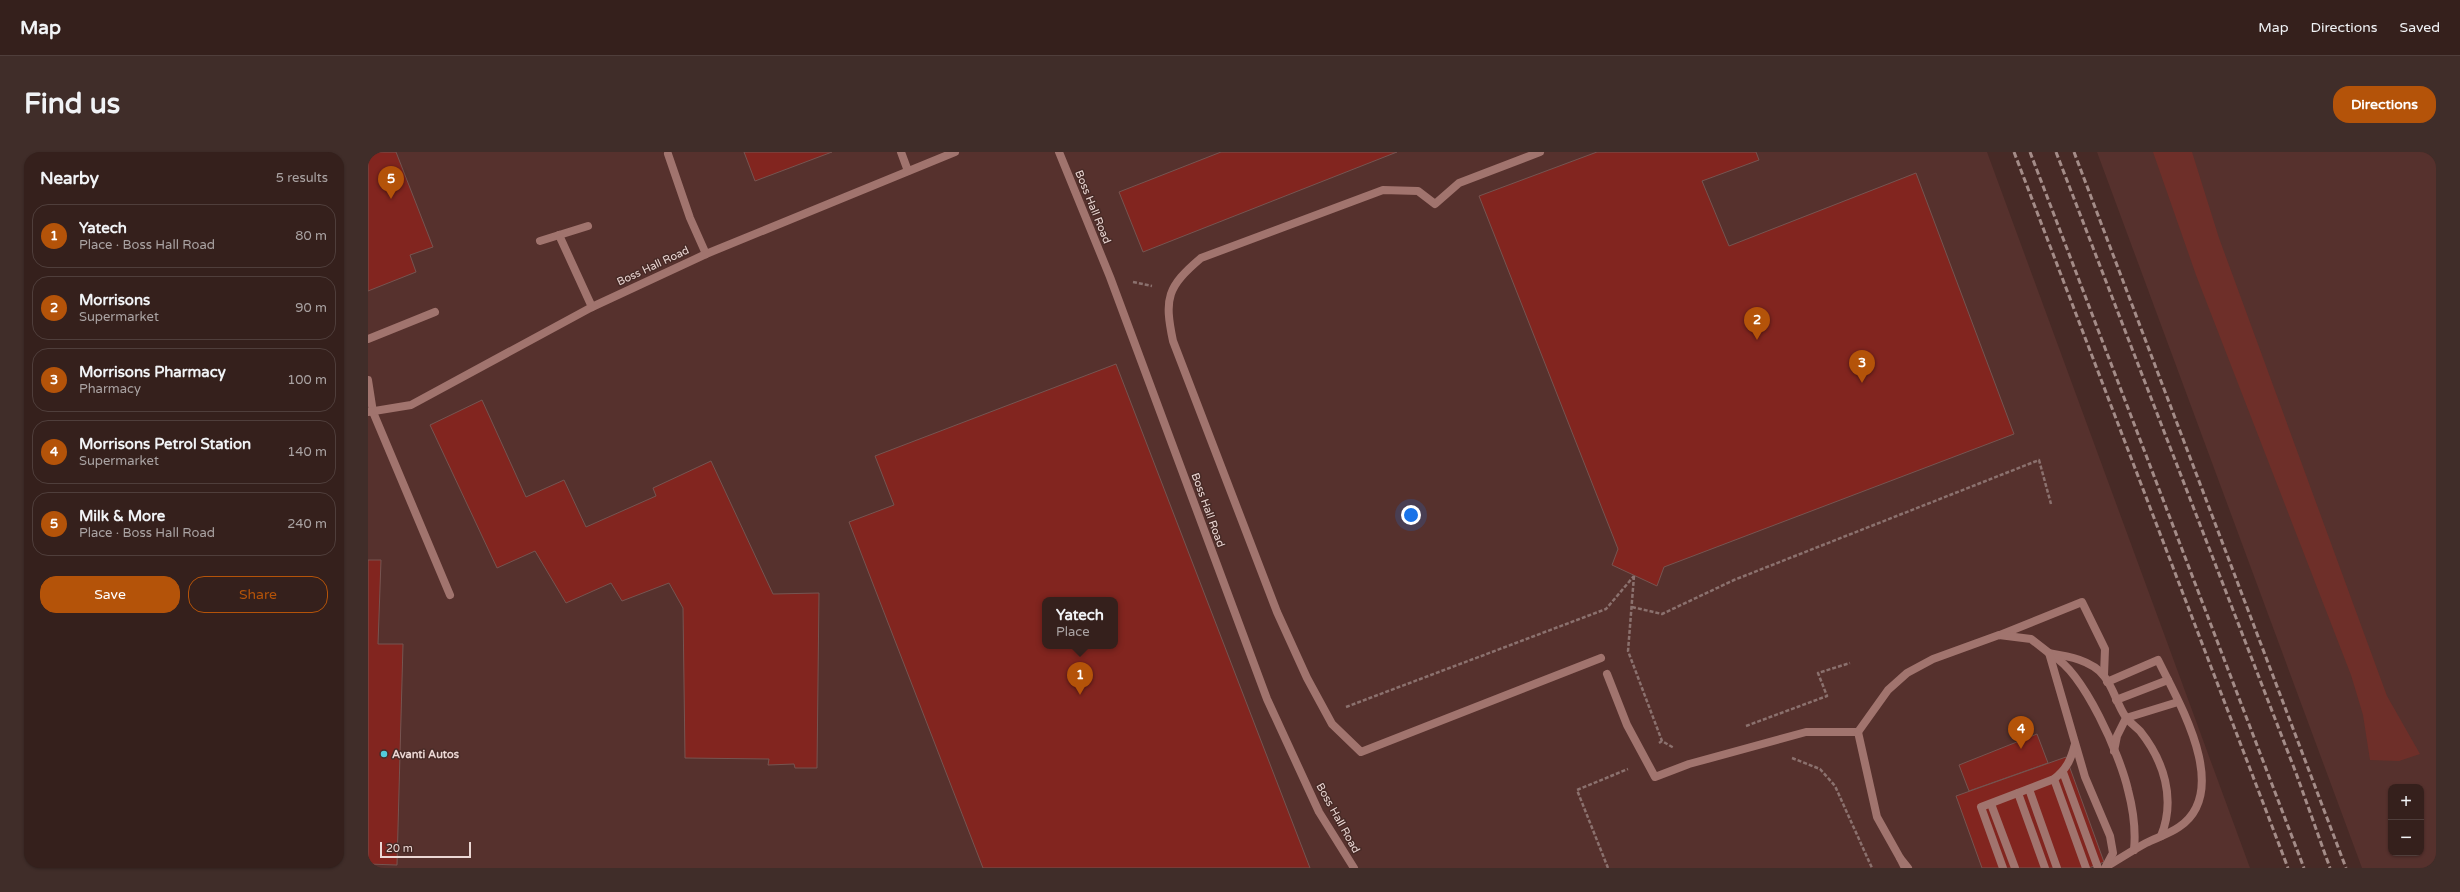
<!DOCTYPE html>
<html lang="en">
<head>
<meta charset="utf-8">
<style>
  :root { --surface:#35201c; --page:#402d29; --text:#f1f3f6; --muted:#aaa3a3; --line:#4f3e3b; --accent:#b45309 }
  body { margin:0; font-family:"Varela Round",sans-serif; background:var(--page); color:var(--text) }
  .controls { position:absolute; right:12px; bottom:12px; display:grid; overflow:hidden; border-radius:8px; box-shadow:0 1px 3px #0004 }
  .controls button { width:36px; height:36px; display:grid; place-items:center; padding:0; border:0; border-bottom:1px solid var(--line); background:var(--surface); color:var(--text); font:20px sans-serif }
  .scale { position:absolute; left:12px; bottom:10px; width:91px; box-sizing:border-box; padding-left:4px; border:2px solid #ebd7d4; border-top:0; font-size:11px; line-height:14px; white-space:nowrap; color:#ebd7d4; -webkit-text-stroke:3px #472a26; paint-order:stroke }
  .you { position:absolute; left:1043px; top:363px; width:14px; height:14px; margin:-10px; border:3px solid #fff; border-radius:50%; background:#1a73e8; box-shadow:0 0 0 6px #1a73e833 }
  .badge { display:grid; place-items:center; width:26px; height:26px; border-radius:50%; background:var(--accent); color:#fff; font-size:13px; font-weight:700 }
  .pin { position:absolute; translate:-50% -33px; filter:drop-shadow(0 1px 2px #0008) }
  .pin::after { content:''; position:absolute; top:21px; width:14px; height:12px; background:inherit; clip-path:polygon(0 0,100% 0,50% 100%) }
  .popup { position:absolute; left:674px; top:445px; width:76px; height:52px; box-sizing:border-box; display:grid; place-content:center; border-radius:8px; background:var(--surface); filter:drop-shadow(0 1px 3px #0005); font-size:13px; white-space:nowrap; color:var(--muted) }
  .popup b { font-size:15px; color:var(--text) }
  .popup::after { content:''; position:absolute; left:50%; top:100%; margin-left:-8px; border:8px solid transparent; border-top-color:var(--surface) }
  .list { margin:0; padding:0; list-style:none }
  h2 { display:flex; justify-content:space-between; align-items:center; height:52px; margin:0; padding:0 16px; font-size:17px }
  h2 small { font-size:13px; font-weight:400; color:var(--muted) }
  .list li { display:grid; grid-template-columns:26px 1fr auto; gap:12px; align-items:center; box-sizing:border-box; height:64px; margin:0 8px 8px; padding:0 8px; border:1px solid var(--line); border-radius:16px }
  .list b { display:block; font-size:15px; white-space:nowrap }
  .list p { margin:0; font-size:13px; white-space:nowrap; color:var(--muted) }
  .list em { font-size:13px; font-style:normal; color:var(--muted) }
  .actions { display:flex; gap:8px; padding:12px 16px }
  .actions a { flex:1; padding:9px 0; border:1px solid var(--accent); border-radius:16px; text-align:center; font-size:14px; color:var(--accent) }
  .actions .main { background:var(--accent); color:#fff }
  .map { position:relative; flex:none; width:2068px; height:716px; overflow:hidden; border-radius:16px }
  header { display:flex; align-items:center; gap:24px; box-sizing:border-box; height:56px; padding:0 20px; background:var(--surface); border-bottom:1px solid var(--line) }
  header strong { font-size:19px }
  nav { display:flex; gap:22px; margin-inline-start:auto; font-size:14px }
  .intro { display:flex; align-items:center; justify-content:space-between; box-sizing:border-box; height:96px; padding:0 24px }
  h1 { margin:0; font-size:28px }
  .button { padding:10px 18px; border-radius:16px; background:var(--accent); color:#fff; font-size:14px; font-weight:700 }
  main { display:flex; gap:24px; padding:0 24px }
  aside { flex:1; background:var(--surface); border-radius:16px; box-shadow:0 1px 3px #0004 }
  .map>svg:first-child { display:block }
  .built { fill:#56312d; fill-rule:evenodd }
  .green { fill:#6e2f29 }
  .building { fill:#82251f; stroke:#765551; fill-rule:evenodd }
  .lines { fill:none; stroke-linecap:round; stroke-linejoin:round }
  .path { stroke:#8b716e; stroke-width:2.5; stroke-dasharray:4 2; stroke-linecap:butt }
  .lane { stroke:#a1746e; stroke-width:8 }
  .street { stroke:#a1746e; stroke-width:8 }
  .rail { stroke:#a48c88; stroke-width:3; stroke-dasharray:6 3; stroke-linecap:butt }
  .poi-dot { fill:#53cbdb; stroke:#472a26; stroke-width:1.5 }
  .labels { text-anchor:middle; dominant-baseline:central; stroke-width:3; stroke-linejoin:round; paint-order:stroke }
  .street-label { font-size:11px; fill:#ebd7d4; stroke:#472a26 }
  .poi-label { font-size:11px; font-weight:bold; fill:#ebd7d4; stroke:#472a26; text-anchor:start }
</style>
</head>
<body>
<header>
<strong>Map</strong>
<nav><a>Map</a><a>Directions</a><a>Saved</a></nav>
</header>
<div class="intro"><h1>Find us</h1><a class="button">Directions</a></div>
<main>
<aside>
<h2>Nearby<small>5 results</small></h2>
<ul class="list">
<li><span class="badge">1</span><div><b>Yatech</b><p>Place · Boss Hall Road</p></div><em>80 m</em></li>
<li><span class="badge">2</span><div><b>Morrisons</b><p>Supermarket</p></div><em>90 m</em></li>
<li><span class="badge">3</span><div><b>Morrisons Pharmacy</b><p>Pharmacy</p></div><em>100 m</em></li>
<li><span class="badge">4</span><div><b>Morrisons Petrol Station</b><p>Supermarket</p></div><em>140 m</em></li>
<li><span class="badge">5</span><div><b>Milk &amp; More</b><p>Place · Boss Hall Road</p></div><em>240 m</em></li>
</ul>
<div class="actions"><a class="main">Save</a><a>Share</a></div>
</aside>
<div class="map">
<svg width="2068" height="716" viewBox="0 0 2068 716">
  <rect width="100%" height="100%" fill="#472a26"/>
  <g class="built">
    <path d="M 0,0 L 1619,0 L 1882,716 L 0,716 ZM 677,448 L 747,448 L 747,494 L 677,494 Z"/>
    <path d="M 1729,0 L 2068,0 L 2068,716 L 1994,716 ZM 2023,635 L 2053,635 L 2053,701 L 2023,701 Z"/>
  </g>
  <polygon class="green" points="1785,0 1824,0 1851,86 2019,544 2052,602 2031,609 2002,608 1995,563 1983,523 1828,123"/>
  <g class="building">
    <polygon points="0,0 28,0 65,95 42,103 48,120 0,139"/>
    <polygon points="376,0 464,0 387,29"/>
    <polygon points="853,0 1029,0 775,100 751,40"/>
    <polygon points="1229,0 1388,0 1391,8 1334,29 1361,94 1548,21 1646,282 1296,415 1289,434 1244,413 1250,397 1111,44"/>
    <path d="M 748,212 L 942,716 L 615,716 L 481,370 L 526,353 L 507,304 ZM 677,448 L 747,448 L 747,494 L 677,494 Z"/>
    <polygon points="114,248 158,345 196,328 218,375 288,344 285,336 343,309 405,442 451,441 449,616 427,616 426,612 400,613 401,607 317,606 315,456 301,431 254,449 243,431 198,451 167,399 129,416 62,273"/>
    <polygon points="0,408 13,408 10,492 35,492 29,713 0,712"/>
    <polygon points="1669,582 1680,611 1601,639 1591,613"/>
    <polygon points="1698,605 1736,710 1721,716 1614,716 1588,644"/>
  </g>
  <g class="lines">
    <g class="path">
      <polyline points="765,130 784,134"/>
      <polyline points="1266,424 1260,499 1294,589"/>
      <polyline points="1264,455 1294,462 1366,428 1671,308 1683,352"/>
      <polyline points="978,555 1238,457 1266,424"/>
      <polyline points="1378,574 1459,544 1450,521 1482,511"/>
      <polyline points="1291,591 1294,589 1306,596"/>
      <polyline points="1424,606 1452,617 1467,634 1504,716"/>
      <polyline points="1240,716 1209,638 1260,617"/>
    </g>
    <g class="lane">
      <polyline points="533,0 540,19"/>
      <path d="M 1172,0 L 1091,31 L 1067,52 L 1050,39 L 1015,38 L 833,106 C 799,135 796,146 805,189 L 909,460 L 939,526 L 964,572 L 993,600 L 1233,506"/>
      <polyline points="300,2 322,66 338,102"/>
      <polyline points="191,83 224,155"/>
      <polyline points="172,89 220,74"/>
      <polyline points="0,187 67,160"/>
      <polyline points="0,228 5,260 82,443"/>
      <polyline points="1632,483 1714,450 1737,497 1736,523"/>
      <path d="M 1681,501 C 1699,504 1724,508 1736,524 C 1745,535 1749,552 1757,564 C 1761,570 1767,574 1772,579 C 1796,609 1808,647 1793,684"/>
      <path d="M 1685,504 C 1716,521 1752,603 1760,638 C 1765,657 1768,678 1766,698"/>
      <polyline points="1239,522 1259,573 1287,625 1321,612 1438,580 1490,580 1509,665 1532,706"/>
      <path d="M 1739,530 L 1790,508 C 1811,551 1864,639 1811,675 C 1801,682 1788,686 1778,691 C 1765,698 1753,706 1741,713"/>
      <polyline points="1748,548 1800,528"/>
      <polyline points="1490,580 1520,538 1539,521 1565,507 1631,483 1663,487 1681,501 1717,625 1742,684 1745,701 1737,716"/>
      <polyline points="1746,599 1749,584 1758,566 1810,550"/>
      <polyline points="1695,620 1730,716"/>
      <polyline points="1686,627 1718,716"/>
      <polyline points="1661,637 1689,716"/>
      <polyline points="1650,641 1677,716"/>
      <polyline points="1623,652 1647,716"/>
      <polyline points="1537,716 1532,706 1540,716"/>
      <path d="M 1635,716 L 1613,655 L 1686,627 C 1699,617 1703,607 1707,592"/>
    </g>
    <g class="street">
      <polyline points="691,0 742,125 899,547 951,660 986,716"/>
      <polyline points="0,260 43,253 224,155 338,102 587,0"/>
    </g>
    <g class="rail">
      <polyline points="1646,0 1920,716"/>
      <polyline points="1662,0 1936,716"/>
      <polyline points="1688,0 1928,621 1962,716"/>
      <polyline points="1706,0 1978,716"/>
    </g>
  </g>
  <circle class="poi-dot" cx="16" cy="602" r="4"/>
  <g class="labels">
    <g class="street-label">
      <text transform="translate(725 55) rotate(68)">Boss Hall Road</text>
      <text transform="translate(285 114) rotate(-25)">Boss Hall Road</text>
      <text transform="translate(840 358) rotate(70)">Boss Hall Road</text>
      <text transform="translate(970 666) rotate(61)">Boss Hall Road</text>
    </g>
    <g class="poi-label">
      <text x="24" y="602">Avanti Autos</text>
    </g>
  </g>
</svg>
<div class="controls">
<button>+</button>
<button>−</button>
</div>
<div class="scale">20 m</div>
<div class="you"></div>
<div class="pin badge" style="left:712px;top:543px">1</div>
<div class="popup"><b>Yatech</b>Place</div>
<div class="pin badge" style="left:1389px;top:188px">2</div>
<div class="pin badge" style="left:1494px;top:231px">3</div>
<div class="pin badge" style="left:1653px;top:597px">4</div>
<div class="pin badge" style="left:23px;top:47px">5</div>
</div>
</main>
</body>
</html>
